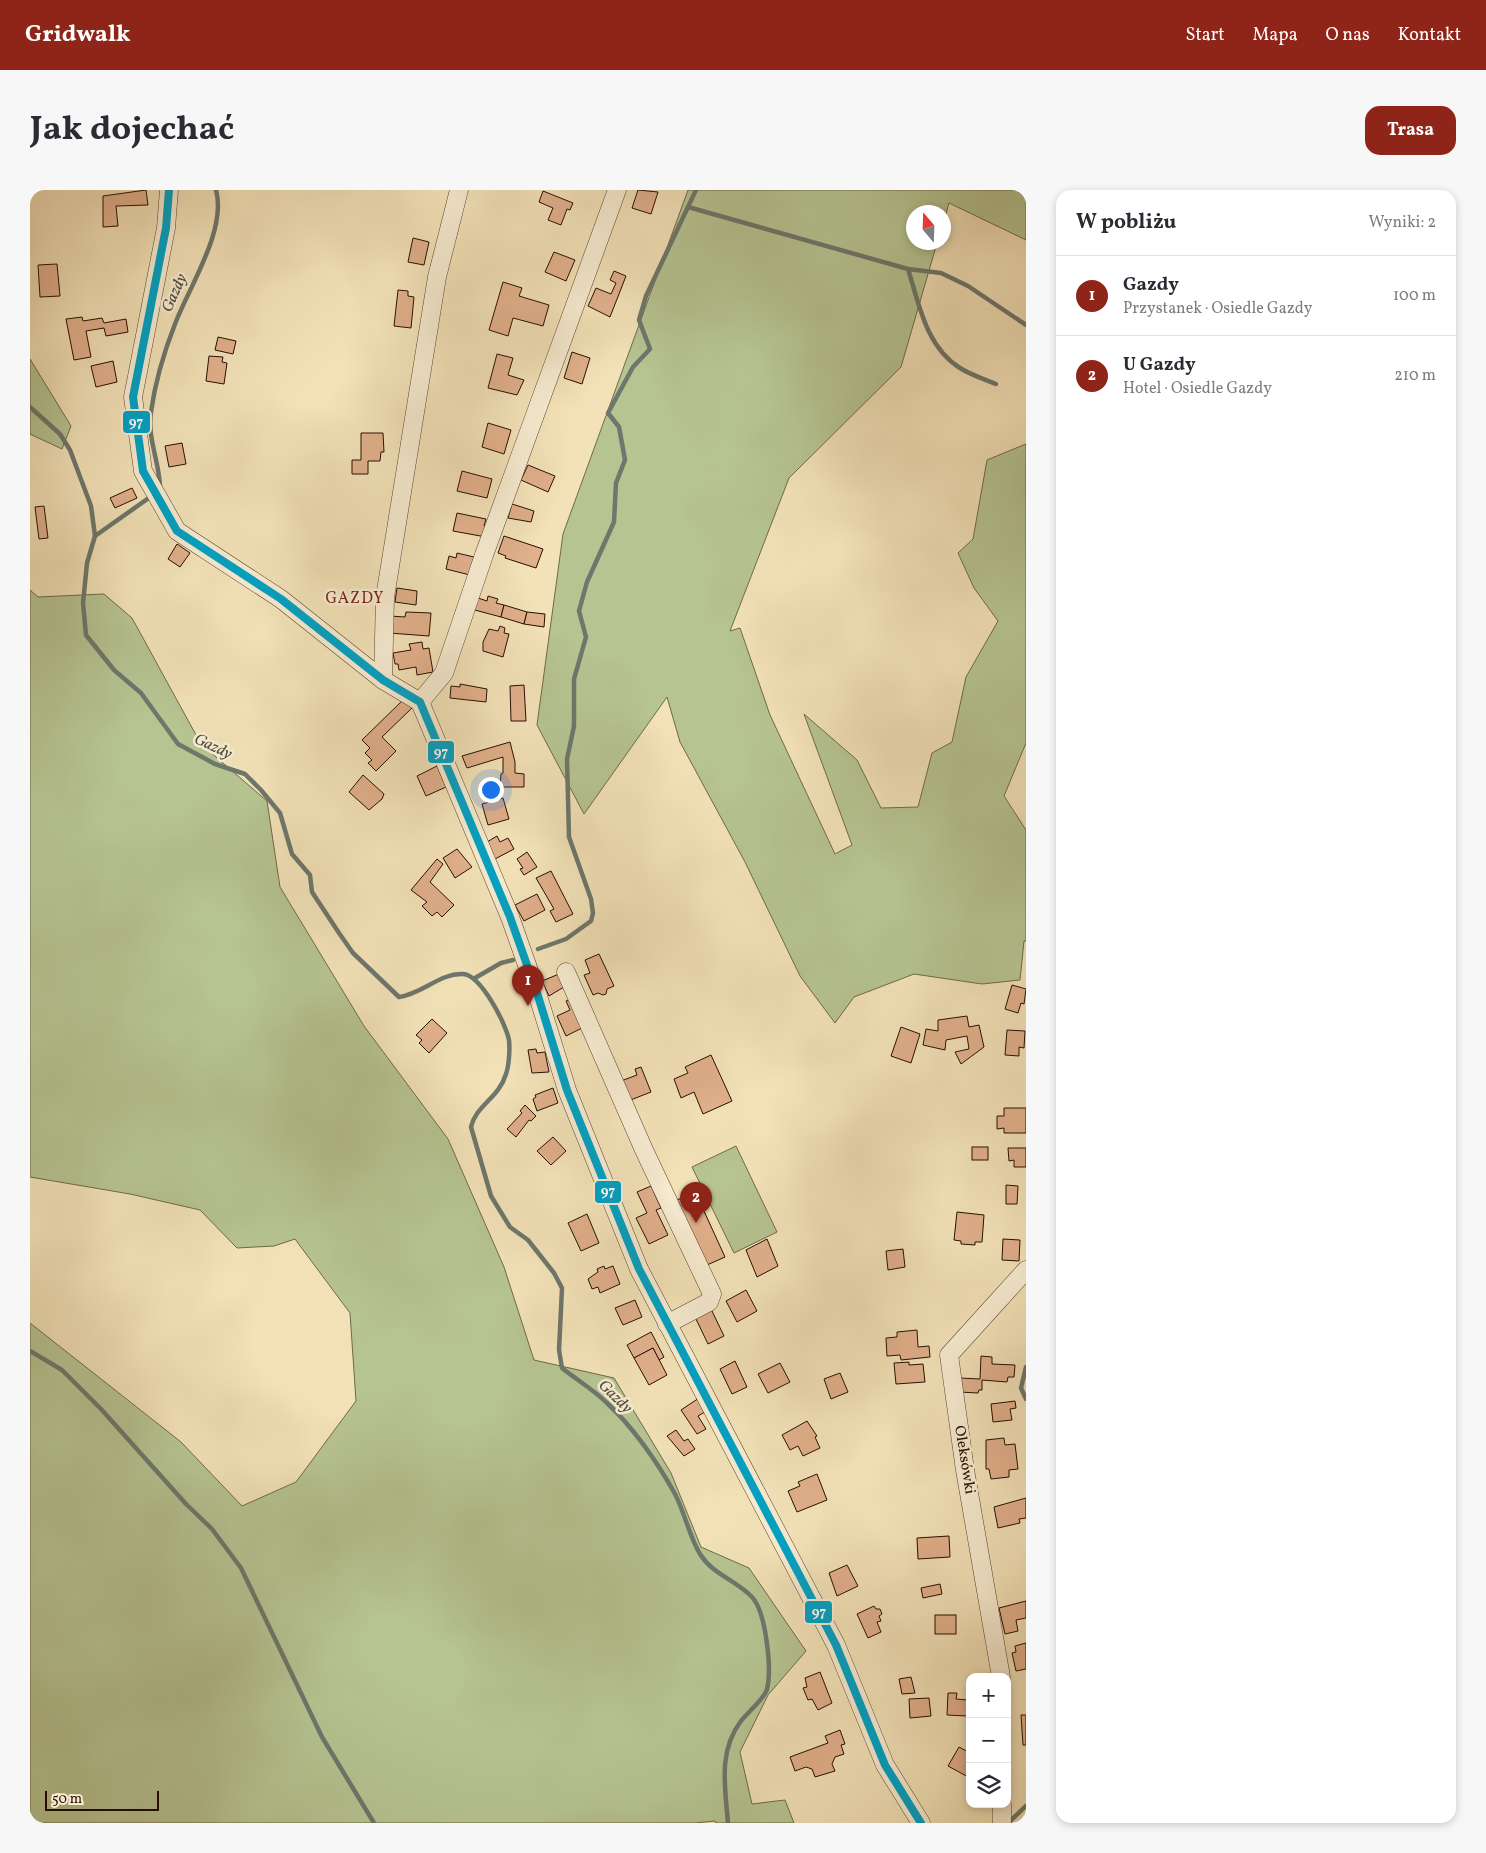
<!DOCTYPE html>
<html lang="pl">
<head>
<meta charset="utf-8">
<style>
  :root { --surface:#fff; --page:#f7f7f7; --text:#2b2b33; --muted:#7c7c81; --line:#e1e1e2; --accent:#8f2418 }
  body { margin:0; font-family:Vollkorn,serif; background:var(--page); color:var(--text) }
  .controls { position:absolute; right:15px; bottom:15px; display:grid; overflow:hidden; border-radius:10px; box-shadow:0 2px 8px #0003 }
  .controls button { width:45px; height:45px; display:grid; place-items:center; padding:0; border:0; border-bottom:1px solid var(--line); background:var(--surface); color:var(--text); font:25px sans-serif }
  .compass { position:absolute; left:876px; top:15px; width:45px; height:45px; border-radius:50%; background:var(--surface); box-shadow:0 2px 8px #0003; rotate:341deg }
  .scale { position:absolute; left:15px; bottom:12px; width:114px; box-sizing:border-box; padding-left:5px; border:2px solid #270e01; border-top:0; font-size:14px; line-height:18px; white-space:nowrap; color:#270e01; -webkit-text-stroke:4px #f7ecd1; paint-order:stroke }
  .you { position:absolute; left:460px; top:599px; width:18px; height:18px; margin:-12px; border:4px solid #fff; border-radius:50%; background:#1a73e8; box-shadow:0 0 0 8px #1a73e833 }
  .badge { display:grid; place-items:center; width:32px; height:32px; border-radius:50%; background:var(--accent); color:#fff; font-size:16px; font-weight:700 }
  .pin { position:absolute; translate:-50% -41px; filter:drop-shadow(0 1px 2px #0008) }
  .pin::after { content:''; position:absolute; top:26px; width:18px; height:15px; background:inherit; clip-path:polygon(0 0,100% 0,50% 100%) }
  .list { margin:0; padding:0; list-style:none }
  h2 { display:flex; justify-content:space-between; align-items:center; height:65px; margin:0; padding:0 20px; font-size:21px }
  h2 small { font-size:16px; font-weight:400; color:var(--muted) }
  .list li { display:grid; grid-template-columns:32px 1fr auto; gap:15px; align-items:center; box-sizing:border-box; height:80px; padding:0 20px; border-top:1px solid var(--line) }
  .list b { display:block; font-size:19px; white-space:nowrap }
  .list p { margin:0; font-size:16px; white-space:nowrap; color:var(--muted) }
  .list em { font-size:16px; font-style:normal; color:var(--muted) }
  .icon { flex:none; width:28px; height:28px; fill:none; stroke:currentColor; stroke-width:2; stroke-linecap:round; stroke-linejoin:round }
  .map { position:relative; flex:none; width:996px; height:1633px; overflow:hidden; border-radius:15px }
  header { display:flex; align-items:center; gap:30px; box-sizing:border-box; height:70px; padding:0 25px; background:var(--accent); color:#fff }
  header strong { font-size:24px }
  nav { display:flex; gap:28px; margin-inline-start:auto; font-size:18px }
  .intro { display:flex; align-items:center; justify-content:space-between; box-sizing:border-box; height:120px; padding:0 30px }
  h1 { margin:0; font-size:35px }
  .button { padding:12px 22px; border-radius:15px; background:var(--accent); color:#fff; font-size:18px; font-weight:700 }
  main { display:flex; gap:30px; padding:0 30px }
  aside { flex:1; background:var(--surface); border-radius:15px; box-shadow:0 2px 8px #0003 }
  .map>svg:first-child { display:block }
  .green { fill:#b6c492; stroke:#6e694a }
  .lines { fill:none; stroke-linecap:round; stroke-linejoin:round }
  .stream { stroke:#6d776c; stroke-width:4.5 }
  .building { fill:#e1b08c; stroke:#270e01 }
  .street-casing { stroke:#5a432f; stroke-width:19 }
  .street { stroke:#f7ecd1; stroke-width:18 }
  .bus-1-casing { stroke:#f7ecd1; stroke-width:11 }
  .bus-1 { stroke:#02a1c4; stroke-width:8 }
  .labels { text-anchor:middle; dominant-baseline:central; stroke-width:5; stroke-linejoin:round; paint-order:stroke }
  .street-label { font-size:15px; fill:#270e01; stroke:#f7ecd1 }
  .water-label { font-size:16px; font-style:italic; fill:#504b40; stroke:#f7ecd1 }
  .neighbourhood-label { font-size:16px; letter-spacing:1px; fill:#7a1f14; stroke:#f7ecd1 }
  .line-badge { stroke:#f7ecd1; stroke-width:2 }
  .badge-label { font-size:14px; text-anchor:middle; font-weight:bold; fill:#fff }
</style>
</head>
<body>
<header>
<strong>Gridwalk</strong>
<nav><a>Start</a><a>Mapa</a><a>O nas</a><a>Kontakt</a></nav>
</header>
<div class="intro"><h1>Jak dojechać</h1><a class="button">Trasa</a></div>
<main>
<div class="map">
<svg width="996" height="1633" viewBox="0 0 996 1633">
  <rect width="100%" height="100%" fill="#f3e2b8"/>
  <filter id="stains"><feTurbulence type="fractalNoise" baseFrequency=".004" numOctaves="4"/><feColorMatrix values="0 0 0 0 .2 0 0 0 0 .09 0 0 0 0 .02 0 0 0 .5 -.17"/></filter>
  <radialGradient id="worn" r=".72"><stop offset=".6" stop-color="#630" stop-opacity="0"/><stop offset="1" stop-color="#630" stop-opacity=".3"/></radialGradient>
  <g class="green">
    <polygon points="658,0 996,0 996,50 919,13 914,31 914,22 884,22 884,52 907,53 871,177 759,288 700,441 710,438 740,525 805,664 822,655 774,524 827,570 851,618 888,617 902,563 922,552 936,487 968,431 944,398 928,363 943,349 957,270 996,254 996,553 974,606 996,640 996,751 994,751 990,790 952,794 884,784 824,807 805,833 770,786 715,672 650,552 637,507 554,624 507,535 533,344"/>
    <polygon points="0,169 41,236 32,259 0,244"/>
    <polygon points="0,400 8,407 74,404 102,428 171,554 237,611 250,697 334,836 418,949 474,1077 504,1170 584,1188 641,1283 671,1357 719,1378 776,1461 738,1505 710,1562 722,1614 755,1610 764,1633 686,1633 685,1631 665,1633 0,1633 0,1133 151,1252 212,1316 266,1292 326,1211 320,1123 265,1049 244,1056 207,1058 170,1020 100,1004 0,987"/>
    <polygon points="706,956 747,1042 704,1063 662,977"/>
  </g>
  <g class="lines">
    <g class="stream">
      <polyline points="658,17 878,79 911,83 938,96 996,135"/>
      <path d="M 878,79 C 889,114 896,157 930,178 C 941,185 954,189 966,194"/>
      <polyline points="0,217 30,244 40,260 61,316 65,346"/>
      <path d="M 130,298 C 130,273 117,249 121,222 C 125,193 134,162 145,134 C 159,97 197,40 186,0"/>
      <path d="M 123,305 L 65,346 L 57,373 L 53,413 L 56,445 L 84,480 L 111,503 L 148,554 L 185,574 L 215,584 L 231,600 L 250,623 L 262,664 L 280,685 L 282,702 L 309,743 L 323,763 L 369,807 C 392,804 410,783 433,784 C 451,785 476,834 479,850 C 480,859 479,876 476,884 C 469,908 446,915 441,937 L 461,1006 L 480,1037 L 498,1050 L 524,1083 L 532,1098 L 529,1160 L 532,1178 C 547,1190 564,1200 577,1213 C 603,1237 628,1273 645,1304 C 655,1323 659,1346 670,1364 C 683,1385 705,1389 722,1407 C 736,1422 742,1479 737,1499 C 736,1507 717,1523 711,1531 C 688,1561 695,1597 698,1633"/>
      <polyline points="508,759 536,749 561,731 563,723 561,709 539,647 537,569 544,536 544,489 556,447 549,421 557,392 584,332 586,293 595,270 589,237 578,223 603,177 620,159 609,130 616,106 666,0"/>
      <polyline points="445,788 471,773 483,770"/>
      <polyline points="0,1161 32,1180 71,1219 156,1314 182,1339 211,1378 292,1547 344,1633"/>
      <polyline points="996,1177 991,1198 996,1209"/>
      <polyline points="978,1633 996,1616"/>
    </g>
  </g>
  <g class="building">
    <polygon points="116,0 118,15 86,16 88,36 73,37 73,6"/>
    <polygon points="608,0 628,2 621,24 602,18"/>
    <polygon points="513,1 543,13 540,20 537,19 531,35 518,30 523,18 509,12"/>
    <polygon points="383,48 399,52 394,75 378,72"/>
    <polygon points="524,62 545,70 536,91 515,82"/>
    <polygon points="27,74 30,106 10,107 8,75"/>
    <polygon points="584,81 596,86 580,127 558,116 566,98 581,104 586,93 580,90"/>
    <polygon points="473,92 492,98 489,106 519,115 513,136 483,128 478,146 459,140"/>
    <polygon points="368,100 378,101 378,106 384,107 381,138 364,136"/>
    <polygon points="52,127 53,131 72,128 74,133 96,129 98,142 76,146 74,138 56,141 61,167 44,170 36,129"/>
    <polygon points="188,147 206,151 203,164 185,160"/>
    <polygon points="542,162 560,168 552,194 534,188"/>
    <polygon points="467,164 483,168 478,185 494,190 487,205 458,198"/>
    <polygon points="179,166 193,167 192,172 197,173 194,194 176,191"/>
    <polygon points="83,171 87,192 66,197 61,176"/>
    <polygon points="458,233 481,240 474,264 452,257"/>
    <polygon points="331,243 353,243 354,262 351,262 350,271 338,271 338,284 322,284 322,270 331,270"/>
    <polygon points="152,253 156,274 139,277 135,256"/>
    <polygon points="498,275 525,286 518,302 491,290"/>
    <polygon points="432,281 462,289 457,308 427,301"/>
    <polygon points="102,298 107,308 85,318 80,308"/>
    <polygon points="482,314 504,321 501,332 478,328"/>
    <polygon points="14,316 18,348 9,349 5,317"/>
    <polygon points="427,323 456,329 454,336 459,337 456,347 423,341"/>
    <polygon points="474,346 513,359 506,378 475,368 476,366 468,363"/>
    <polygon points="147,354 160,363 150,377 138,369"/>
    <polygon points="427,363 444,367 440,385 416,379 419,366 426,368"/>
    <polygon points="367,398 387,401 386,415 365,412"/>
    <polygon points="458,406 468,409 466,413 474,415 471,427 441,419 445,407 457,411"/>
    <polygon points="474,415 497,422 494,434 471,427"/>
    <polygon points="376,422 401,423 399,446 359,443 360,426 375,427"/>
    <polygon points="497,422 515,424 514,437 494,434"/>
    <polygon points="470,436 475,438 474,443 479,444 473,467 453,461 453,452 459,439 468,441"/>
    <polygon points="392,452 393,459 399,458 403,482 387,485 386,477 369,480 368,474 365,474 363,463 381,460 379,454"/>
    <polygon points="430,494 457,499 456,512 420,508 421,496 430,497"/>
    <polygon points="494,495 496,531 481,531 480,496"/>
    <polygon points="374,509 383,517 352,547 366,561 346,581 338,573 342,570 335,563 340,558 332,550"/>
    <polygon points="480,552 485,572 485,583 494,584 494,597 470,597 471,584 473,583 473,567 437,578 432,566"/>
    <polygon points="407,576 416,597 396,606 387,586"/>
    <polygon points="333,585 354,604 352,609 339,620 319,602"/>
    <polygon points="473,608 479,629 458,635 452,614"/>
    <polygon points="467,646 470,652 478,648 484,659 463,670 457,652"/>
    <polygon points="427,659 442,677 425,688 413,668"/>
    <polygon points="497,662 507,677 494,685 490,679 493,678 487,669"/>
    <polygon points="407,669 413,674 400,692 424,715 412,727 407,722 402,726 392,716 397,712 381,700"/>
    <polygon points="521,681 543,724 526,732 520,721 524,719 506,688"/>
    <polygon points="507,704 515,720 494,731 485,715"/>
    <polygon points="569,764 584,796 577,799 576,804 573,805 568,803 563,805 554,785 560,783 555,770"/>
    <polygon points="529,784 534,797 519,806 512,791"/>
    <polygon points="982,795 996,799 994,814 991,813 988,823 975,819"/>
    <polygon points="541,809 554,837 536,846 527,826 540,820 536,811"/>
    <polygon points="937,826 939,837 949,835 954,857 931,874 925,862 939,859 937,846 916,850 915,860 893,855 896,839 908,841 908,830"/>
    <polygon points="402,829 417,843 399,863 389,853 392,850 386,845"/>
    <polygon points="871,837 890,844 881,873 861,866"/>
    <polygon points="977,840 995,841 994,858 989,857 989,866 975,865"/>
    <polygon points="506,859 507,863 515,862 519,882 502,883 498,860"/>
    <polygon points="681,865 702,911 673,924 664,902 651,908 644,889 658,883 655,877"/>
    <polygon points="611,877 621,902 598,911 591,891 607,885 605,879"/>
    <polygon points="523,898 528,913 507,921 503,909 506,907 505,905"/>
    <polygon points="495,915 506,926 501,931 499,930 486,947 477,939 492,923 490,921"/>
    <polygon points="974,918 996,918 996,943 974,943 974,938 967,939 967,926 974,926"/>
    <polygon points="523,947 536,961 521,975 507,961"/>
    <rect x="942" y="957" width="16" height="13"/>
    <polygon points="978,958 996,958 996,977 984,977 984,970 979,971"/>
    <polygon points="976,995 988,996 987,1014 976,1014"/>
    <polygon points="621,996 631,1018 626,1020 638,1045 619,1054 606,1028 617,1023 607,1002"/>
    <polygon points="660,1004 663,1010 668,1008 695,1067 677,1075 643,1012"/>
    <polygon points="927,1022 954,1025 952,1052 945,1052 945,1055 931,1054 931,1051 924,1050"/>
    <polygon points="557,1024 569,1053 551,1061 538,1033"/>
    <polygon points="737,1049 748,1076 727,1087 716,1060"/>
    <polygon points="973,1049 990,1050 989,1071 972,1070"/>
    <polygon points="873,1059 875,1077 858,1080 856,1061"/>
    <polygon points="574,1076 575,1079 583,1076 590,1094 570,1103 568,1097 562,1099 558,1089 568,1082 567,1079"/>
    <polygon points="716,1100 727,1121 707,1132 696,1111"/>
    <polygon points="605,1110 612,1127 593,1135 585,1118"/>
    <polygon points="681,1119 694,1146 678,1154 665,1127"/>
    <polygon points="887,1140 888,1157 899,1156 900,1167 871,1170 870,1165 857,1166 856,1148 867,1147 867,1142"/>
    <polygon points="621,1142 634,1167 629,1170 623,1158 604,1168 597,1155"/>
    <polygon points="623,1158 637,1185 619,1195 604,1168"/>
    <polygon points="951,1166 962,1167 962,1174 985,1175 984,1187 978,1187 977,1192 952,1190 952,1200 949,1200 948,1203 929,1202 930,1188 950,1189"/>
    <polygon points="705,1171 717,1197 702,1204 690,1179"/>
    <polygon points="879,1172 879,1175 893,1174 895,1192 866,1194 864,1173"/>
    <polygon points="750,1173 760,1192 738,1203 728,1184"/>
    <polygon points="810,1183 818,1202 801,1209 794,1189"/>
    <polygon points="672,1206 680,1219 668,1226 676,1239 667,1244 651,1220"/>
    <polygon points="985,1211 986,1218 980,1219 982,1230 963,1232 961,1214"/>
    <polygon points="777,1231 787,1246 785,1247 790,1258 773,1266 768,1256 760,1260 752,1245"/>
    <polygon points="646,1240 654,1251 658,1249 665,1259 654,1266 637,1246"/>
    <polygon points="974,1248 975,1255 985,1254 988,1279 979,1280 979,1287 961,1289 959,1279 956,1279 956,1250"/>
    <polygon points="787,1284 797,1310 767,1322 758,1301 770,1296 768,1292"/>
    <polygon points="996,1308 996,1328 989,1329 990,1333 968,1338 964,1317"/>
    <polygon points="919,1346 920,1367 888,1369 887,1348"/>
    <polygon points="817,1375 828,1396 807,1406 799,1383"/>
    <polygon points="910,1394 912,1404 893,1408 891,1398"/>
    <polygon points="996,1411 996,1428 986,1430 988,1441 975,1444 969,1418"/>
    <polygon points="844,1416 846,1419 850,1419 852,1424 849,1426 851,1431 847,1432 851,1442 838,1448 827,1424"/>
    <rect x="905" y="1425" width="21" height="19"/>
    <polygon points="996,1453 996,1479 986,1481 982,1463 986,1462 985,1456"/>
    <polygon points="790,1482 802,1513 788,1520 782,1509 778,1510 773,1498 777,1497 775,1488"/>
    <polygon points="881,1487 885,1503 872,1504 869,1489"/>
    <polygon points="918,1503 927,1503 926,1509 938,1510 937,1526 917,1525"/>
    <polygon points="899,1508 901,1526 880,1528 879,1509"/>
    <polygon points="991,1525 996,1525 996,1555 993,1555"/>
    <polygon points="810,1540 815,1554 811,1555 814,1564 805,1567 802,1574 805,1581 785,1587 782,1579 776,1577 765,1581 760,1567 798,1553 795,1546"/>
    <polygon points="929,1557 940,1563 940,1588 918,1576"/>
  </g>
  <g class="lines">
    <g class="street-casing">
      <g id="street">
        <polyline points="139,0 136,38 103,207 113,281 147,341 251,409 353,490 390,512 480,727 508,806 537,900 609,1079 806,1455 855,1575 891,1633"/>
        <polyline points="353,490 355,407 407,87 429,0"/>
        <polyline points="390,512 414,483 454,365 587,0"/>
        <polyline points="536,782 614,960 682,1104 679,1112 637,1134"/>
        <polyline points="971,1487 935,1280 919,1165 996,1080"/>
        <polyline points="972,1614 972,1633"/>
      </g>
    </g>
    <use href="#street" class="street"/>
    <g class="bus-1-casing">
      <polyline id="bus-1" points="139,0 136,38 103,207 113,281 147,341 251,409 353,490 390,512 480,727 508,806 537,900 609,1079 806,1455 855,1575 891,1633"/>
    </g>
    <use href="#bus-1" class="bus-1"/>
  </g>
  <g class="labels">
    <g class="street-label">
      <text transform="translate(934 1270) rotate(81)">Oleksówki</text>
    </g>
    <g class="water-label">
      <text transform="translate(145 103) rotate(-66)">Gazdy</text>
      <text transform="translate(183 557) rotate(25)">Gazdy</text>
      <text transform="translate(585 1207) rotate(44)">Gazdy</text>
    </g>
    <g class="neighbourhood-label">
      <text x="325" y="409">GAZDY</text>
    </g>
  </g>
  <g class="line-badge">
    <rect x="92" y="220" width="29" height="24" rx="5" fill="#02a1c4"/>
    <rect x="397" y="550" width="28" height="24" rx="5" fill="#02a1c4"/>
    <rect x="564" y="990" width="28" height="24" rx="5" fill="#02a1c4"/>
    <rect x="774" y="1410" width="29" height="24" rx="5" fill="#02a1c4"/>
  </g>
  <g class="badge-label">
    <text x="106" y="237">97</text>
    <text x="411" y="567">97</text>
    <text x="578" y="1006">97</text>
    <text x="789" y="1427">97</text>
  </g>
  <rect width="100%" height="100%" filter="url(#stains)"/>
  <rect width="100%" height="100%" fill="url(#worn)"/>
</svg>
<div class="controls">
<button>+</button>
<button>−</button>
<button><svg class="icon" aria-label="layers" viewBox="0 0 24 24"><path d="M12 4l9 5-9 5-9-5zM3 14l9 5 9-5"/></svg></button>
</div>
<svg class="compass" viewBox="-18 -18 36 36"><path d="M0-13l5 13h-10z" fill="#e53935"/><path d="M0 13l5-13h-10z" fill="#7c7c81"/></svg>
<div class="scale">50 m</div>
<div class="you"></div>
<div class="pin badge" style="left:498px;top:816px">1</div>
<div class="pin badge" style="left:666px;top:1033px">2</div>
</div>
<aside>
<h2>W pobliżu<small>Wyniki: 2</small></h2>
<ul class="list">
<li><span class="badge">1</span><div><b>Gazdy</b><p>Przystanek · Osiedle Gazdy</p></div><em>100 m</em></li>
<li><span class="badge">2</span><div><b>U Gazdy</b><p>Hotel · Osiedle Gazdy</p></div><em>210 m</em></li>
</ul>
</aside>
</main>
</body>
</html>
